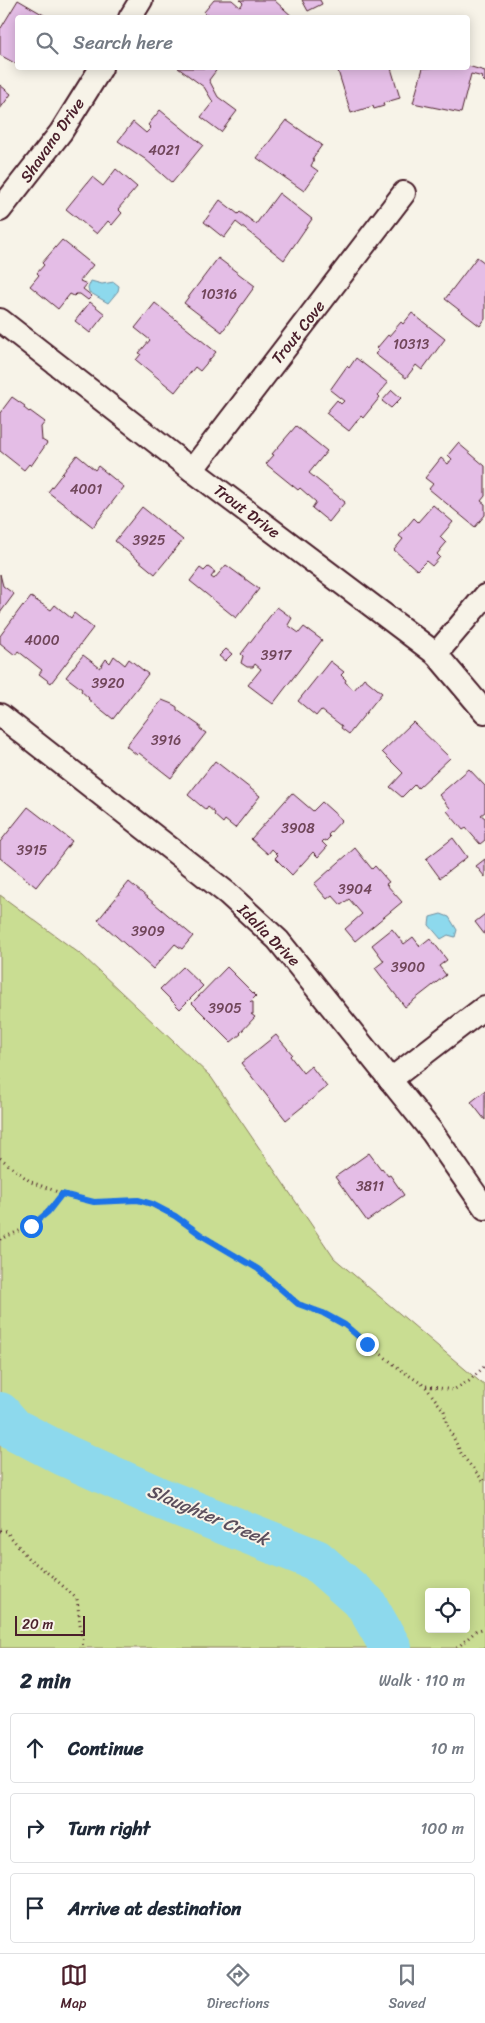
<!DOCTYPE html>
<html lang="en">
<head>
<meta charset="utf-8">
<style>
  :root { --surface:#fff; --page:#f2f2f3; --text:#1f2937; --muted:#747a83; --line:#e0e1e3; --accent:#4a1f2b }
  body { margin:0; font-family:Sriracha,sans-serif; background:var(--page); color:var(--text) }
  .controls { position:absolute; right:15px; bottom:15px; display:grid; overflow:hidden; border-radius:5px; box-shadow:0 2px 12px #0003 }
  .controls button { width:45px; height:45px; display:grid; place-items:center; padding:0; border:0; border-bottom:1px solid var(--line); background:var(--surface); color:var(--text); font:25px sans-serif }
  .scale { position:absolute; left:15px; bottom:12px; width:70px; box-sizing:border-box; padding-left:5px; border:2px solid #4a1f2b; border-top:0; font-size:14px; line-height:18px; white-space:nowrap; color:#4a1f2b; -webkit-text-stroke:4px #f7f3e8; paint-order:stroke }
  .stop { position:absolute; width:15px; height:15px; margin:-11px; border:4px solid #1a73e8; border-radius:50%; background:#fff }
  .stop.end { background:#1a73e8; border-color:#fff; box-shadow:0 1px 5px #0008 }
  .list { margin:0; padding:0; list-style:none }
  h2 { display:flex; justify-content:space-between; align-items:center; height:65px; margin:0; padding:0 20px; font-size:21px }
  h2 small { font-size:16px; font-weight:400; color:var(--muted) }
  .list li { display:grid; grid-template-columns:32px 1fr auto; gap:15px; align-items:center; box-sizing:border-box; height:70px; margin:0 10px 10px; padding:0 10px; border:1px solid var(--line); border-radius:5px }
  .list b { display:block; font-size:19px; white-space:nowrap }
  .list em { font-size:16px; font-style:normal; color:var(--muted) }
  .icon { flex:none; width:28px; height:28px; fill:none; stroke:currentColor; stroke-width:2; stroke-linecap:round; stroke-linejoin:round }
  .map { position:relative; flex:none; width:485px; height:1648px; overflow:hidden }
  .search { position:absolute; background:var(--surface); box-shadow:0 2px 12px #0003; left:15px; right:15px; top:15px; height:55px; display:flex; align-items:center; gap:12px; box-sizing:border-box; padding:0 18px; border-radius:5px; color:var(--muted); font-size:19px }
  .sheet { height:305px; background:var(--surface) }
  nav { display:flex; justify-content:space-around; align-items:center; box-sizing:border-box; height:70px; border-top:1px solid var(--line); background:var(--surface); font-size:14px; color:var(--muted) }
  nav a { display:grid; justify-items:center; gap:2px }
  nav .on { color:var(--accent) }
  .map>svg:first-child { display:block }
  .green { fill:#c9dd92; stroke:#8a7e5e; fill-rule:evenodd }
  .water { fill:#8dd9ed; stroke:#728f9f }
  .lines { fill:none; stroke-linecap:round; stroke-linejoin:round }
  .river { stroke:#8dd9ed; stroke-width:42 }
  .building { fill:#e4bde6; stroke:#4a1f2b }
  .street-casing { stroke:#4a1f2b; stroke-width:26 }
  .path { stroke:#4a1f2b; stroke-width:3; stroke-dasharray:1 4; stroke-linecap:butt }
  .street { stroke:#f7f3e8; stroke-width:22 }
  .route { stroke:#1a73e8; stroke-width:6 }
  .labels { text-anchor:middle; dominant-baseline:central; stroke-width:4; stroke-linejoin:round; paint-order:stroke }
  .number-label { font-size:14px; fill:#70465a }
  .street-label { font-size:16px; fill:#4a1f2b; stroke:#f7f3e8 }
  .water-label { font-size:18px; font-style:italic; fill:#5b4e5c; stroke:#f7f3e8 }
</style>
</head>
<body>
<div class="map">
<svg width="485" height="1648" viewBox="0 0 485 1648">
  <rect width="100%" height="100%" fill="#f7f3e8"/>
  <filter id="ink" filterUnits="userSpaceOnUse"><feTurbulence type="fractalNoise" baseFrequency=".02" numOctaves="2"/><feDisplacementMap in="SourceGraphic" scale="10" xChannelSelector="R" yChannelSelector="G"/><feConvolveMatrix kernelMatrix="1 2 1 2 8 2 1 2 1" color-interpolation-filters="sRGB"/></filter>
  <g filter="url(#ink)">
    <path class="green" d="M 0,895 L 83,956 L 211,1077 L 334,1258 L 485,1386 L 485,1648 L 0,1648 ZM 429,1592 L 466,1592 L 466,1629 L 429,1629 Z"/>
    <g class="water">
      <polygon points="91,281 102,284 114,282 119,286 118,291 108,303 89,292 88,288"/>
      <polygon points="441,914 449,917 457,930 455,937 448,935 441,939 429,925 430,917"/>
    </g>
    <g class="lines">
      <polyline class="river" points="0,1413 14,1429 64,1455 157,1497 316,1560 366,1604 391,1648"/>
    </g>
    <g class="building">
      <polygon points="18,0 49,18 18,18 18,65 0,55 0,28 1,28"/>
      <polygon points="214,0 232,0 240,7 243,3 240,0 274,0 294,18 210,18 204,12"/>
      <polygon points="302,0 320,0 322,4 308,11"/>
      <polygon points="468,66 485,71 485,82 481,78 483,77 471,74 461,113 413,103 423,68"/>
      <polygon points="178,68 218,68 209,80 218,97 237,111 221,132 201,117 213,102 204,87"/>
      <polygon points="349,68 391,68 400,98 383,103 384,106 374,109 373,106 351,113 338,71"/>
      <polygon points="0,85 11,94 0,109"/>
      <polygon points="160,110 203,145 172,183 145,159 118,141 133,122 146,133 151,128 148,125"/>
      <polygon points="286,120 322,145 312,159 314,160 311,166 318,171 304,191 257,158"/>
      <polygon points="116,169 137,187 118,209 122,213 112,225 108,221 97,234 66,209 92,177 103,186"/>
      <polygon points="279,193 312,219 284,260 236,222 224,238 204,222 220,200 238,214 240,212 256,224"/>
      <polygon points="62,240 93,265 80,281 87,284 83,289 92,296 88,300 80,294 76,294 74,296 70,294 58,309 30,286 39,275 37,273 44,265 42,263"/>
      <polygon points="477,257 485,263 485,319 480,326 445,299"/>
      <polygon points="218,258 255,286 222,332 184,303"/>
      <polygon points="90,302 105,314 90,333 75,321"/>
      <polygon points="155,303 216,352 200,371 195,367 175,392 136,360 141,354 139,353 150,340 135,328"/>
      <polygon points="412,313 445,339 422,370 416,365 406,378 375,354 379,350 377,348 388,335 389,336 401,322 403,324"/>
      <polygon points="356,358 388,383 378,395 380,397 363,418 361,416 349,431 326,413 337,400 341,404 344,401 330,390 347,366 349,368"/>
      <polygon points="392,390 401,398 391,408 382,401"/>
      <polygon points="12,397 25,406 24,408 29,412 30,411 45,422 41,427 42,440 47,443 31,466 29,464 24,470 0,451 0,413"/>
      <polygon points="296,426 327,451 309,473 345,502 329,522 312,508 316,502 300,488 298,490 266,464 274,455 272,454"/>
      <polygon points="458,443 485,466 485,496 481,501 485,504 485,515 475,527 429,489 433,484 425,478 441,458 448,464 452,459 448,455"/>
      <polygon points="77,455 95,470 98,466 124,487 93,527 48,492"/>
      <polygon points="433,505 453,522 440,537 446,543 437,554 440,557 432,566 426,561 417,570 394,550 403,539 399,536 414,518 418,522"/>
      <polygon points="142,507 183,540 155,574 115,541"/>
      <polygon points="226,565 259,589 236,618 190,581 200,568 204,571 208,567 215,572 211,577 214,579"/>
      <polygon points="0,574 3,586 14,594 0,613"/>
      <polygon points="31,597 51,610 55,605 71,618 74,613 93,628 51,683 39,674 42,670 18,651 15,655 0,643 0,636 23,605 24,606"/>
      <polygon points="277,607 292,618 288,625 292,628 299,633 304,627 322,640 273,704 248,685 261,669 255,664 253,667 247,667 241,663 243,656 241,654"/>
      <polygon points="226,649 232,654 225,661 219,656"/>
      <polygon points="83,655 100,668 106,659 110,663 114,656 125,665 129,659 148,674 113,719 88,699 89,698 81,691 82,689 66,677"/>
      <polygon points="330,661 344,672 341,675 346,680 345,682 354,690 364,678 382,693 349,734 341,728 342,726 321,710 316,716 298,701"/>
      <polygon points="162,700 172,704 177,707 177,710 200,726 200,729 206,733 171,778 139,753 137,755 126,746"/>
      <polygon points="413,722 450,758 418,788 415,784 402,797 390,787 403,773 382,752"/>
      <polygon points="215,761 260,796 235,828 225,820 223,823 214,815 215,813 208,807 206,810 188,795"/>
      <polygon points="469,769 485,786 485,812 481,815 485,818 485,840 480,844 466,828 463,830 447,811 450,808 439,795"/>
      <polygon points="292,793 313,811 322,802 342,820 328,835 330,837 326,841 324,840 322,842 327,847 318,857 313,852 292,875 275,858 278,855 272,849 268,854 251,839"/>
      <polygon points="28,807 72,841 36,887 0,858 0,842"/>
      <polygon points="453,838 467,857 440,878 426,859"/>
      <polygon points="355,848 372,869 375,866 389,882 386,884 402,902 355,941 345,929 362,914 349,899 341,905 332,895 327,899 314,884"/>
      <polygon points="485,859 485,877 476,866"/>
      <polygon points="129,882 193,936 182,949 175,944 153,969 98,920"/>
      <polygon points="485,914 485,935 475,922"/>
      <polygon points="392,929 404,944 413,937 420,946 430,938 447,960 439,966 446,975 405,1007 375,968 384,961 372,945"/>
      <polygon points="183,967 203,986 180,1009 160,989"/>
      <polygon points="227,967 256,996 250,1002 253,1002 253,1014 251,1014 255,1017 240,1033 241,1034 231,1042 192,1003"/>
      <polygon points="276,1035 292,1054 290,1056 303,1073 311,1066 327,1087 286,1120 241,1063"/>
      <polygon points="485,1091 485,1120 471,1102"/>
      <polygon points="369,1153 381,1169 382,1168 388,1176 390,1175 404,1195 367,1221 335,1177"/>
    </g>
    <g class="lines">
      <g class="street-casing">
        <g id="street">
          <polyline points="130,18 141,0"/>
          <polyline points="0,210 61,132 101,68"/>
          <polyline points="0,320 192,470 436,654 485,712"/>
          <polyline points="192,470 404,193"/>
          <polyline points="436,654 485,596"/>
          <polyline points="0,715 227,893 278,940 432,1132 485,1208"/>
          <polyline points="390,1080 485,1007"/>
        </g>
      </g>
      <g class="path">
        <polyline points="0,1158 31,1182 66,1195 94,1202 138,1200 152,1204 175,1216 205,1237 258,1269 298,1303 323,1313 345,1325 401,1370 425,1386 444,1411 447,1425 462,1455 485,1483"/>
        <path d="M 0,1239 C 32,1226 41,1222 62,1193"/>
        <polyline points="426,1386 453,1390 469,1381 485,1366"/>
        <polyline points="0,1531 6,1531 28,1558 53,1577 77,1599 83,1648"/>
        <polyline points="457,1648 476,1631 485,1628"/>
      </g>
      <use href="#street" class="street"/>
    </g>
  </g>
  <g class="lines" filter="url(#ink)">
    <polyline class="route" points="31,1226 48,1212 62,1194 94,1202 138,1200 152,1204 175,1216 204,1237 258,1269 298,1304 323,1313 345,1325 367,1344"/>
  </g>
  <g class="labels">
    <g class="number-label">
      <text x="164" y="150">4021</text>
      <text x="219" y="294">10316</text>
      <text x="411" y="344">10313</text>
      <text x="86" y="489">4001</text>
      <text x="149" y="540">3925</text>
      <text x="42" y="640">4000</text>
      <text x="276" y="655">3917</text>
      <text x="108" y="683">3920</text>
      <text x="166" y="740">3916</text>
      <text x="298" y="828">3908</text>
      <text x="32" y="850">3915</text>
      <text x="355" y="889">3904</text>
      <text x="148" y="931">3909</text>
      <text x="408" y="967">3900</text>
      <text x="225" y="1008">3905</text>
      <text x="370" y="1186">3811</text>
    </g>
    <g class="street-label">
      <text transform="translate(52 140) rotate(-55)">Shavano Drive</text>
      <text transform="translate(298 332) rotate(-52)">Trout Cove</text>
      <text transform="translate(247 511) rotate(37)">Trout Drive</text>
      <text transform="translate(269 935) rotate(45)">Idalia Drive</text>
    </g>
    <g class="water-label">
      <text transform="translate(208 1515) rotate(23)">Slaughter Creek</text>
    </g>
  </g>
</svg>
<div class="controls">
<button><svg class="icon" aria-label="locate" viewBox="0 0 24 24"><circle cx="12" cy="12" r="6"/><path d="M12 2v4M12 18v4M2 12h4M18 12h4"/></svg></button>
</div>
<div class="scale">20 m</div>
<div class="stop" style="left:31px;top:1226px"></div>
<div class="stop end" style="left:367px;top:1344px"></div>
<div class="search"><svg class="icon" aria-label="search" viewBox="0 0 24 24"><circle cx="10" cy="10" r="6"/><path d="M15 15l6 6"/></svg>Search here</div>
</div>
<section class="sheet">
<h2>2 min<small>Walk · 110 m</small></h2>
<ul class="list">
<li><svg class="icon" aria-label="ahead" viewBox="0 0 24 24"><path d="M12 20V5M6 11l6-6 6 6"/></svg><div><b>Continue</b></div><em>10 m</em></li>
<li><svg class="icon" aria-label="right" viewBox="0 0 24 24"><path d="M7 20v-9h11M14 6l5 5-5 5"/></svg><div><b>Turn right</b></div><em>100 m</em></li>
<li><svg class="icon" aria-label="arrive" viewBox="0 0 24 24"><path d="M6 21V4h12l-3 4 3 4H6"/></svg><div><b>Arrive at destination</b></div></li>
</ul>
</section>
<nav>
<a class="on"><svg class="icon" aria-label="map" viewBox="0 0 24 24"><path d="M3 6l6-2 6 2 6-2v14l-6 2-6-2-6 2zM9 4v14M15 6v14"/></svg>Map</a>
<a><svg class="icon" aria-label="directions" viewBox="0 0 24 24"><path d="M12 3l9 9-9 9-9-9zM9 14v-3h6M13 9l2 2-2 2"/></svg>Directions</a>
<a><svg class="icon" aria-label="saved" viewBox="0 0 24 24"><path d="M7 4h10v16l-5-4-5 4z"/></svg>Saved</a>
</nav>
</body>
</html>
